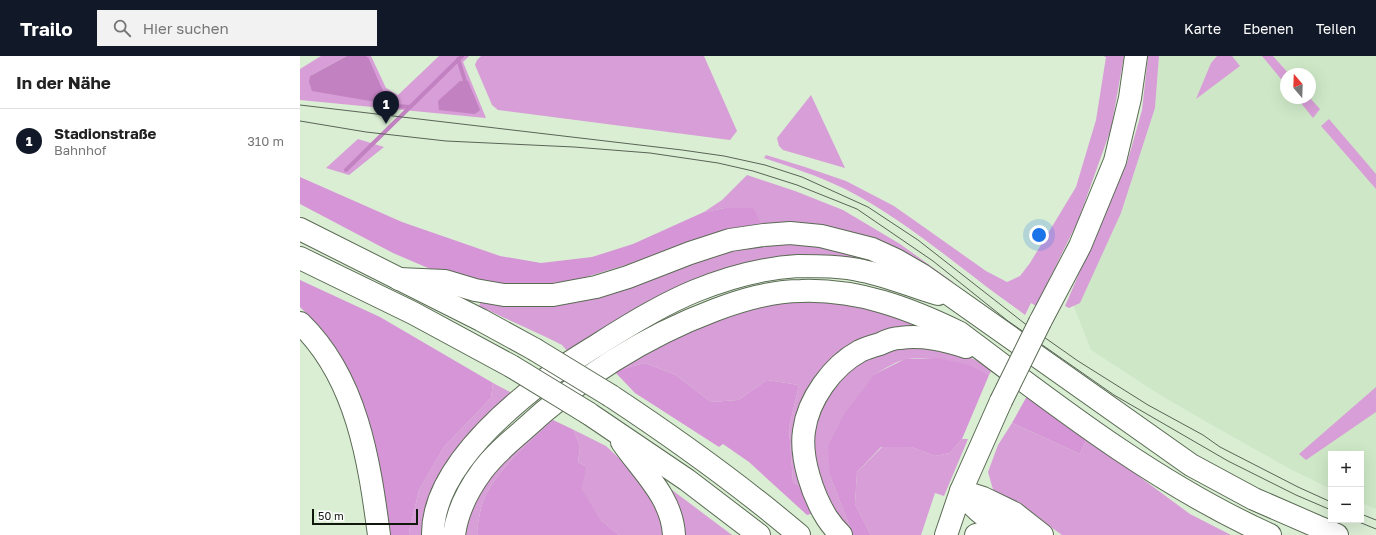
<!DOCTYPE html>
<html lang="de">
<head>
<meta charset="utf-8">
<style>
  :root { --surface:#fff; --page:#f2f2f2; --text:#222; --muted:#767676; --line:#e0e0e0; --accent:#111827 }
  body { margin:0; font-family:"Golos Text",sans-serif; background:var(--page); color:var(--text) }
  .controls { position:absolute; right:12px; bottom:12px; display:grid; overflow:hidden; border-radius:0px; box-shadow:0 4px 16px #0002 }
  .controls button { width:36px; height:36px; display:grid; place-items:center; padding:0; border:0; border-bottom:1px solid var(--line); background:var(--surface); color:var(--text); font:20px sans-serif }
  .compass { position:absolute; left:980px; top:12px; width:36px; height:36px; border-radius:50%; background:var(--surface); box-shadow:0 4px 16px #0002; rotate:341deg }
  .scale { position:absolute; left:12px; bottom:10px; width:106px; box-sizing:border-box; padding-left:4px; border:2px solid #10180e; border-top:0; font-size:11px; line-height:14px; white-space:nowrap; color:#10180e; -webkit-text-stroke:3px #fff; paint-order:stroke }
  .you { position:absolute; left:739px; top:179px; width:14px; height:14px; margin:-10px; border:3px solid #fff; border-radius:50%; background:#1a73e8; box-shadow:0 0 0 6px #1a73e833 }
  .badge { display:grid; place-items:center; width:26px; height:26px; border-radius:50%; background:var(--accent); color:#fff; font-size:13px; font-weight:700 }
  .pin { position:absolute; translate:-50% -33px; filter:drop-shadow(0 1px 2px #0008) }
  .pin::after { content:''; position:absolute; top:21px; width:14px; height:12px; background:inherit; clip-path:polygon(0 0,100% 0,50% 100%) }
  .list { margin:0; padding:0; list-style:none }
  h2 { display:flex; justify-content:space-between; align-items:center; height:52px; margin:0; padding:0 16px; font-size:17px }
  h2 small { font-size:13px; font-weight:400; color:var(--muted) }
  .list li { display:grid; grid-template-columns:26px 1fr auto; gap:12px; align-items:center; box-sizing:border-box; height:64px; padding:0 16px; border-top:1px solid var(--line) }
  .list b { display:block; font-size:15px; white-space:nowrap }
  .list p { margin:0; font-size:13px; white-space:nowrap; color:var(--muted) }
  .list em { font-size:13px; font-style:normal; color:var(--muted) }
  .icon { flex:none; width:22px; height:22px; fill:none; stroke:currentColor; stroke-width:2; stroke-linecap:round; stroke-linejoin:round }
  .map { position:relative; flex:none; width:1076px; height:479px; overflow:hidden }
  header { display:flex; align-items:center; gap:24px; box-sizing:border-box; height:56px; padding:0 20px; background:var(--accent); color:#fff }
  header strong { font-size:19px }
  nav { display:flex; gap:22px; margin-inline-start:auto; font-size:14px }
  .search { width:280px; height:36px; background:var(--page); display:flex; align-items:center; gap:10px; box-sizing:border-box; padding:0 14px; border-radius:0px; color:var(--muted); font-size:15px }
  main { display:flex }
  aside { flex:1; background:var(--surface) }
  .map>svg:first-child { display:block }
  .built { fill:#cee8c7; fill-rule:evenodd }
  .green { fill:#d89ed7 }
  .forest { fill:#d695d6 }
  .water { fill:#c281c1 }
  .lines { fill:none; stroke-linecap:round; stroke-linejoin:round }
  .stream { stroke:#c281c1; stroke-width:4 }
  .secondary-casing { stroke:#5a6b54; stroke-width:24 }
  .highway-casing { stroke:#5a6b54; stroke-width:24 }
  .secondary { stroke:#fff; stroke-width:22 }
  .highway { stroke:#fff; stroke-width:22 }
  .tram { stroke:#586455; stroke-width:1 }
  .secondary-bridge-casing { stroke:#5a6b54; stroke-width:24; stroke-linecap:butt }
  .highway-bridge-casing { stroke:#5a6b54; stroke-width:24; stroke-linecap:butt }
  .secondary-bridge { stroke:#fff; stroke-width:22 }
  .highway-bridge { stroke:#fff; stroke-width:22 }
</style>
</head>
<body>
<header>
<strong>Trailo</strong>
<div class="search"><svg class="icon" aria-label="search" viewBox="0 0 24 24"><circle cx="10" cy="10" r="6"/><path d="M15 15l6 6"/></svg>Hier suchen</div>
<nav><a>Karte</a><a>Ebenen</a><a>Teilen</a></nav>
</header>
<main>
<aside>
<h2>In der Nähe<small></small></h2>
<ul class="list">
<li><span class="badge">1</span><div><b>Stadionstraße</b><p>Bahnhof</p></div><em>310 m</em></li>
</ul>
</aside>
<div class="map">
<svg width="1076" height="479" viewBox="0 0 1076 479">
  <rect width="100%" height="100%" fill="#daeed4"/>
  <path class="built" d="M 859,0 L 1076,0 L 1076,453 L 1061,447 L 1061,398 L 1031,398 L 1031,433 L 992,414 L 917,372 L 857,337 L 791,294 L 772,246 L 821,157 L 855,52 ZM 986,18 L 1010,18 L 1010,42 L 986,42 Z"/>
  <g class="green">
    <polygon points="21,0 47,0 10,20 68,1 66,0 71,0 86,32 98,39 139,0 169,0 163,6 186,62 0,44 0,13"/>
    <polygon points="181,0 404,0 437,75 430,84 198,54 192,49 175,9 177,4"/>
    <path d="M 803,0 L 824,0 L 811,73 L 778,165 L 736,250 L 731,247 L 725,259 C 708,246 690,234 674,221 C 632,189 591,156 543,132 C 518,120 491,111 464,102 L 466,99 L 505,111 L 546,125 L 594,150 L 686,215 L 707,226 L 720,220 L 730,207 L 776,131 L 796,64 L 806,1 Z"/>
    <polygon points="848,0 859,0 855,52 821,157 780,247 769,252 765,250 827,107 842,54"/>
    <polygon points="917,0 932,0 940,10 896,43 911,7"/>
    <polygon points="962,0 973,0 989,18 986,18 986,29"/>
    <polygon points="511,39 545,112 483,94 479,90 477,82"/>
    <polygon points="997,42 1010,42 1020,53 1013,62"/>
    <polygon points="1029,63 1076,118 1076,133 1021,70"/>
    <polygon points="58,83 84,91 49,119 26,112"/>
    <polygon points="447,119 495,135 543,154 600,188 653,226 652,229 462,169 425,152 404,156 422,144"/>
    <polygon points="518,187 591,208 499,204 269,297 262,289 248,282 179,250 182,243 293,240 347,225 417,197 457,189"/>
    <polygon points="533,243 634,272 589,277 510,336 505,433 493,426 489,372 499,329 467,324 438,344 411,346 376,319 345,307 314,315 392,271 449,248"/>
    <path d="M 602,287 L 640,288 L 693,312 L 689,319 C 663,307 636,299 607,303 C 596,305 585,313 575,318 L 530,420 L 553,479 L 547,479 L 543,475 L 510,403 L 518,350 L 537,321 L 564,301 Z"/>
    <polygon points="193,327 214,338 124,479 109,479 109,476 119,434 144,391 191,342"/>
    <polygon points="1076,331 1076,356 1006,404 999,398"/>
    <path d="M 246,359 L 253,364 C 230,384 188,422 181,452 C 179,460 178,468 177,476 L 178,479 L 162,479 L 168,452 L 189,414 Z"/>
    <polygon points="712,367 780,398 787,382 890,458 931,479 762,479 728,455 694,437 688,416 698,389"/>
    <polygon points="274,374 306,390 346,427 362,462 364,479 319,479 301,464 280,432 287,411 278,406 280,391"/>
    <polygon points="662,383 668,383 644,440 635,437 621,479 571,479 555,448 557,416 582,391 611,391 635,400 650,397"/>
    <polygon points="372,434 432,479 383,479 370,437"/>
  </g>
  <g class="forest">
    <polygon points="0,121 102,166 200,200 241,207 292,201 333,188 404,156 425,152 453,152 462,169 439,171 405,180 329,208 276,224 244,228 216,229 164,224 128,212 93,197 0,148"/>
    <polygon points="0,224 80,261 193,327 191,342 144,391 119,434 109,476 109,479 89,479 79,407 63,354 40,303 20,271 0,251"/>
    <polygon points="638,302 669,309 689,319 662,383 650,397 635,400 611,391 581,391 557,416 555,448 571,479 553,479 530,420 528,390 545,357 575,318 605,303"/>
    <polygon points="345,307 376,319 411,346 438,344 467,324 499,329 489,372 493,426 505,433 515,457 507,459 449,406 423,388 419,391 335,337 314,315"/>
    <polygon points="727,340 787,382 780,398 712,367"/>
    <path d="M 253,364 L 274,374 L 280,391 L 278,406 L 287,411 L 281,432 L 301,464 L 319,479 L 178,479 L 177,476 C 178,468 179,460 181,452 C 188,422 230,384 253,364 Z"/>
  </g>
  <g class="water">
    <polygon points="47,0 66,0 68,1 84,37 76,46 12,35 9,26 10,20"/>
    <polygon points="160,25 168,25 180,54 175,58 139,54 138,45"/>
  </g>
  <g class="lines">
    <g class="stream">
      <polyline points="158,3 165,25"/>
      <polyline points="82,40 97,50 110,51"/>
      <polyline points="46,114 162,0"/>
    </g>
    <g class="secondary-casing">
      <g id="secondary">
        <polyline points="740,266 780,190 815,105 830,42 836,0"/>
        <path d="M 0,267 C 57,322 69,404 79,479"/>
        <polyline points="661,435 683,442 714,457 742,479"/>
        <path d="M 663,438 C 681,461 692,467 721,472"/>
        <polyline points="646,479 661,435 701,345"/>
        <polyline points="676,479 707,470"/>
        <polyline points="1020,479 1023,473 1037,479"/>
      </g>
    </g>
    <g class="highway-casing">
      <g id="highway">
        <polyline points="0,173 181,264 234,293"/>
        <polyline points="0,202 113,257 211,310"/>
        <polyline points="99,223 145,225 175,234 204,239 253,239 296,231 328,221 390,197 430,184 464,179 490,177 521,180 572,193 596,204 622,219 891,409 954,443 1023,473"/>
        <path d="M 311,340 C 376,383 439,428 499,479"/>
        <polyline points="288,357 387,424 459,479"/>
        <path d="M 322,386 C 342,415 372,441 374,479"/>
        <path d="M 133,479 C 132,419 198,360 242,326 C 259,312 280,300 299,288 C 330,268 361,249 395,235 C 427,222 463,212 498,210 C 519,210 543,210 563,215 C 589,220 613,231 638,238"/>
        <path d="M 154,479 C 157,456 168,434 182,415 C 193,400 207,388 221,376 C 277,324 343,281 415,254 C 442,244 471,235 501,235 C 558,233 609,252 660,277 C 758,351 857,428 970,479"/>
        <path d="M 541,479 C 536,474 531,468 527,462 C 513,440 500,402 504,375 C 508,344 532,310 560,295 C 566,292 573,290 580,288 C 586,285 593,282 600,282 C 623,279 644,284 666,291"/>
      </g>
    </g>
    <use href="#secondary" class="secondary"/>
    <use href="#highway" class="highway"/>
    <g class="tram">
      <polyline points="0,49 382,94 424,100 465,109 502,121 568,151 618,184 724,267 778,305 848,349 903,379 920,391 998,431 1031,446"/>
      <polyline points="0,65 66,76 146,85 274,91 350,97 418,107 453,115 497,129 557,153 633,205 708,265 814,339 928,405 996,439 1031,454"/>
      <polyline points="1061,458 1076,464"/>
      <polyline points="1054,464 1076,473"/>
    </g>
    <g class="secondary-bridge-casing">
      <polyline id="secondary-bridge" points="701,345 740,266"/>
    </g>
    <g class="highway-bridge-casing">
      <g id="highway-bridge">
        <polyline points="234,293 311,340"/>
        <polyline points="211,310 288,357"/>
      </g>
    </g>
    <use href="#secondary-bridge" class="secondary-bridge"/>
    <use href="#highway-bridge" class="highway-bridge"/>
  </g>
</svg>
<div class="controls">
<button>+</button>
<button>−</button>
</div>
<svg class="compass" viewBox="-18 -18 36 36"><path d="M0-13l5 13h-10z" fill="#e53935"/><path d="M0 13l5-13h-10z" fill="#767676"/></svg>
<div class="scale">50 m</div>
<div class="you"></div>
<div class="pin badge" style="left:86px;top:68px">1</div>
</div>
</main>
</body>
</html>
